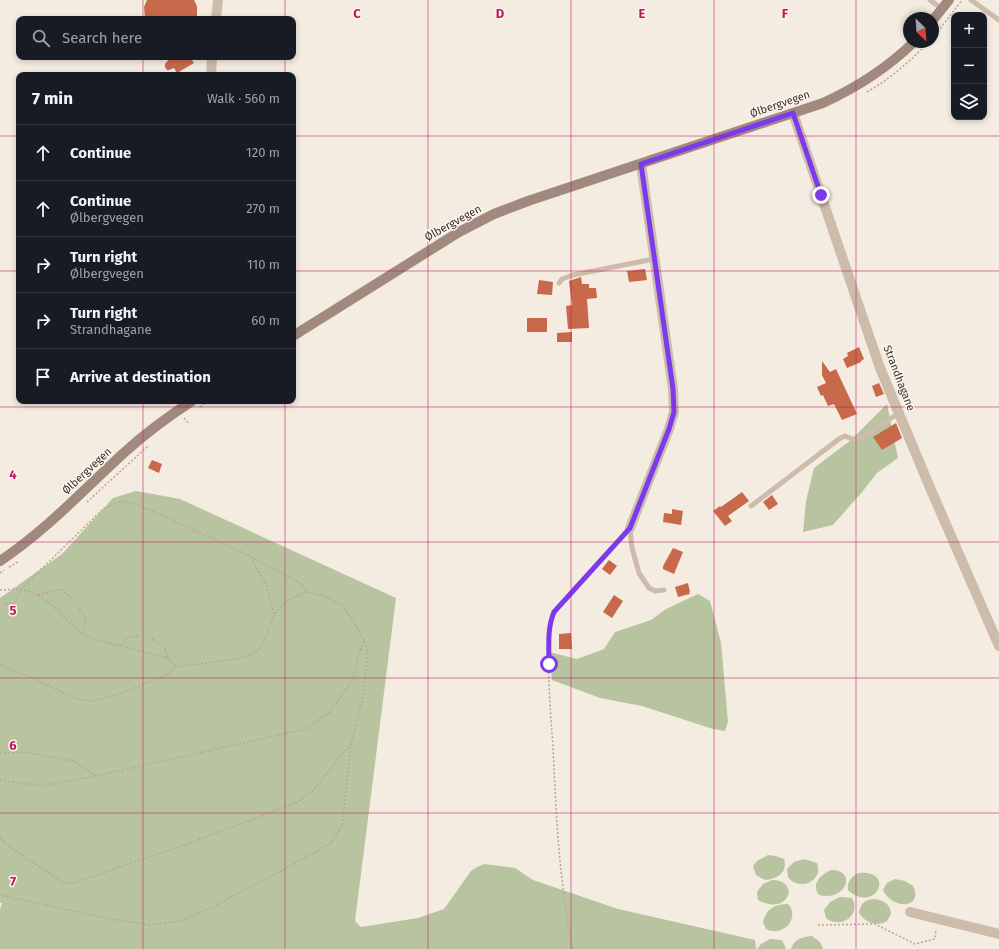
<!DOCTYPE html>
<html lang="en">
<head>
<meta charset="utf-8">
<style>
  :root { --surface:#171b24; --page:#242831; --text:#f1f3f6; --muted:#9ea1a6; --line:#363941 }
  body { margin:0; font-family:"Fira Sans",sans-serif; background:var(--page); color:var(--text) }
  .controls { position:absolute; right:12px; top:12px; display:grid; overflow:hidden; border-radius:8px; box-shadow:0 2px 6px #0003 }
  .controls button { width:36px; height:36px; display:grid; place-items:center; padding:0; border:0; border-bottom:1px solid var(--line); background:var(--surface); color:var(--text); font:20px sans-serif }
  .compass { position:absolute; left:903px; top:12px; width:36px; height:36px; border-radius:50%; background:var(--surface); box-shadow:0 2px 6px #0003; rotate:155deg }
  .stop { position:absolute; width:12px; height:12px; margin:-9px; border:3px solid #7c3aed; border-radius:50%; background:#fff }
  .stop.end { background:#7c3aed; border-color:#fff; box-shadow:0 1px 4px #0008 }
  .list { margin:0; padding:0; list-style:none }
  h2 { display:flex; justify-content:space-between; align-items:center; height:52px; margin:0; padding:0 16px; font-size:17px }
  h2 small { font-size:13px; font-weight:400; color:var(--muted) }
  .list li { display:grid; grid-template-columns:26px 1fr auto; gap:12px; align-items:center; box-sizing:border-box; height:56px; padding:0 16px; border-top:1px solid var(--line) }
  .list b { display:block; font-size:15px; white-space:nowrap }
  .list p { margin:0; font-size:13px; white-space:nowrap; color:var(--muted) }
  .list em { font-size:13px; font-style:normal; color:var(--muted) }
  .icon { flex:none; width:22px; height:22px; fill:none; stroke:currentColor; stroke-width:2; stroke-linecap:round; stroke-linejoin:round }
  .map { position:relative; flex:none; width:999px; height:949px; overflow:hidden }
  .search { position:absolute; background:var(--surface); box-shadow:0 2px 6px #0003; left:16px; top:16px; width:280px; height:44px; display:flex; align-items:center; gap:10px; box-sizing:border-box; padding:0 14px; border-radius:8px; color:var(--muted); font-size:15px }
  .panel { position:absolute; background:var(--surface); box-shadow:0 2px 6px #0003; left:16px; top:72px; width:280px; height:332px; border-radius:8px }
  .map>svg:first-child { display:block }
  .green { fill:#b8c4a0 }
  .building { fill:#c8694b }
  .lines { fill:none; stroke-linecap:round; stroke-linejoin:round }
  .path { stroke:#b9a596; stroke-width:1.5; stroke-dasharray:2 2; stroke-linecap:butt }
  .service { stroke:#cdbbac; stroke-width:5 }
  .minor { stroke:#cdbbac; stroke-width:10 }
  .secondary { stroke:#a18a7d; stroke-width:10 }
  .route { stroke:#7c3aed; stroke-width:5 }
  .grid { fill:none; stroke:#c2185b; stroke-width:1; stroke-opacity:0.55 }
  .labels { text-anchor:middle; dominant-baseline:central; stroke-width:3; stroke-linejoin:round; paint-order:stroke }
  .street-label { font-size:11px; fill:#3b302b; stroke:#fbf5ee }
  .grid-label { font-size:13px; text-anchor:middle; font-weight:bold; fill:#c2185b; stroke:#fbf5ee; stroke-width:3; stroke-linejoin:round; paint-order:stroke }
</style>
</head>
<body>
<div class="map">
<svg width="999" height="949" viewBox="0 0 999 949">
  <rect width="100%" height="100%" fill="#f4ebe1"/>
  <g class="green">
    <polygon points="887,404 898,458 877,473 862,492 833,525 803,532 806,501 814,468 851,440"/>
    <polygon points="136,491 180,499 396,598 355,921 361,927 418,918 444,909 471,871 477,867 484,864 515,868 533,880 618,909 755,940 756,949 0,949 0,909 2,903 0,903 0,598 62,554 113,498"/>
    <polygon points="698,594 710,601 721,643 728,722 725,731 713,729 642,706 600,698 552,680 549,652 577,659 604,649 615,632 651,620 666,609"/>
    <path d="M 768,855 L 776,856 L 784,859 C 788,873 777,879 765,880 L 756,875 L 753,866 L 757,861 Z"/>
    <path d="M 804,859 L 817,863 C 824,881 799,892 788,877 L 787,869 L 794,862 Z"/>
    <path d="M 831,870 C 858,870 846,902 819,895 C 811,884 820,875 831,870 Z"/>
    <path d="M 859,873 C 897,870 875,915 848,890 C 847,881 851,877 859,873 Z"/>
    <path d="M 895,879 L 905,881 L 913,886 C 924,908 893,911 883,890 L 887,883 Z"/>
    <path d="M 772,880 C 781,880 787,883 789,892 C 786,907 769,907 758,900 L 757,892 L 763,884 Z"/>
    <path d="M 840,897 L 852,898 C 862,915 840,930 826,918 L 824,910 L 830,902 Z"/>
    <path d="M 874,899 C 883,900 890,903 891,914 L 887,921 C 876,927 866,923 859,913 C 860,903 865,900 874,899 Z"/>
    <path d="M 788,904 C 801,918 782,938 766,929 L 763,922 C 766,909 775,904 788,904 Z"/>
    <path d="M 812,936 L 820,942 L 823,949 L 791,949 C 794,939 802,937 812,936 Z"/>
    <polygon points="770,939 782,940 786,949 757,949 761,944"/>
  </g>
  <g class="building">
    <polygon points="147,0 194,0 197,6 197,19 145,19 144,7"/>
    <polygon points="171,57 190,57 194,63 177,73 174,68 169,70 167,70 165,67 165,64"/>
    <polygon points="645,269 647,280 629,282 627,271"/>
    <polygon points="581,277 582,284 589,284 589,288 596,288 597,298 587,299 589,328 568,329 566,306 572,305 569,281"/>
    <polygon points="539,280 553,282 552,295 537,294"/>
    <rect x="527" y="318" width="20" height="14"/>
    <polygon points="572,332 572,342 557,342 557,333"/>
    <polygon points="859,347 864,359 861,361 861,362 847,368 843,359 848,356 847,353"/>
    <polygon points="822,361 830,372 836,369 857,414 842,420 834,404 828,406 823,395 821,396 817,387 826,383 822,375"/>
    <polygon points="879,383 884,394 876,397 872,386"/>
    <polygon points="896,423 902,438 882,450 873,437"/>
    <polygon points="152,460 162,464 159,473 148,468"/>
    <polygon points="742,492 749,501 728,516 732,521 725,526 713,511 720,506 721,507"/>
    <polygon points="772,495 778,504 769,510 763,502"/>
    <polygon points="672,509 683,511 681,525 663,522 664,513 672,514"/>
    <polygon points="673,548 683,552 674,574 663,569 663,566"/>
    <polygon points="609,560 617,566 610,575 602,569"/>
    <polygon points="688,583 690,592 689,592 690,594 678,597 675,587"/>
    <polygon points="614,595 623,601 612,618 603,612"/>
    <polygon points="571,633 572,649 559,649 559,634"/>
  </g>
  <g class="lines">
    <g class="path">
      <polyline points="933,38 962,0"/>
      <path d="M 867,92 C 890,79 910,61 929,42"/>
      <polyline points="200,407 208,401"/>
      <polyline points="184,418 189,424"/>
      <polyline points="87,502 149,445"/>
      <polyline points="251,557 267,587 274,614"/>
      <polyline points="9,567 18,562"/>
      <polyline points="0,573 4,570"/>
      <polyline points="0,590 21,589 38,595 51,604 69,622 83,634 97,640 168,658 176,667"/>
      <polyline points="38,595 61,589 73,600"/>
      <polyline points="5,604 14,603 21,589 103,509 122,501 139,505 250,556 298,582 304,587 306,592"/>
      <polyline points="79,609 86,618 83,634"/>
      <polyline points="152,639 164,646 168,658"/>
      <polyline points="120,646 129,637 141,636"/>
      <polyline points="0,665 30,677 77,699 93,701 122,693 166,675 176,667 237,659 255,653 264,642 274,614 289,600 306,592 325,596 341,605 353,620 364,641 368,653 363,697 351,743 342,827 330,844 219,904 181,921 149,925 110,919 0,895"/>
      <polyline points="0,753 24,752 73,761 96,776"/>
      <polyline points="0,780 41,786 96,776 306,729 329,713 353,679 358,656 364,641"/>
      <polyline points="0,838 8,846 64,883 74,883 195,841 298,802 314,790 351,743"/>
      <polyline points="818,925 875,924 915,944 935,939 936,929"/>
      <path d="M 573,949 C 559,882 556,814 553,746 C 550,705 546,662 551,621 L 554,613 L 561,604 L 624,536"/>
    </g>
    <g class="service">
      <polyline points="930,0 942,9"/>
      <polyline points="971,0 999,20"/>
      <polyline points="559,283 562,279 573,275 654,259"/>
      <polyline points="751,506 839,439 845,436 852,439 860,439 899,413"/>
      <polyline points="630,528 632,548 639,573 649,588 655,591 664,590"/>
    </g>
    <g class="minor">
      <polyline points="216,19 218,0"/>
      <polyline points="211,75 212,57"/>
      <polyline points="793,113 880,368 931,490 999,646"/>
      <polyline points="630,528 669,429 674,412 673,389 641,164"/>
      <polyline points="910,912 999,934"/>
    </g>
    <g class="secondary">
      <polyline points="933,20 949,0"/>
      <path d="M 293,336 L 459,232 L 494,214 L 528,201 L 823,103 C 858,87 886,69 914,42"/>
      <path d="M 0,561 C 47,530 85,488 126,451 C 147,432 169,416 192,401"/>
    </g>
  </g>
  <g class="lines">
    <path class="route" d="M 549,664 C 549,646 547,629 554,612 L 630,528 L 669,429 L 674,412 L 673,389 L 641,164 L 793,113 L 821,195"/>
  </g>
  <path class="grid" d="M 143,0 L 143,19M 285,0 L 285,19M 428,0 L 428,949M 571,0 L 571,949M 714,0 L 714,949M 856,0 L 856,949M 143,57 L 143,75M 285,57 L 285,75M 0,136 L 19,136M 293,136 L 999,136M 0,271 L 19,271M 293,271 L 999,271M 143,401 L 143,949M 285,401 L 285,949M 0,407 L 999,407M 0,542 L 999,542M 0,678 L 999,678M 0,813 L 999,813"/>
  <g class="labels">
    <g class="street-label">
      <text transform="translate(780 104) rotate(-19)">Ølbergvegen</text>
      <text transform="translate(453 223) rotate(-29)">Ølbergvegen</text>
      <text transform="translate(899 378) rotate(69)">Strandhagane</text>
      <text transform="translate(87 471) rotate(-43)">Ølbergvegen</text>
    </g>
  </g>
  <g class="grid-label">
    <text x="357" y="18">C</text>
    <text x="500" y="18">D</text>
    <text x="642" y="18">E</text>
    <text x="785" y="18">F</text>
    <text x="13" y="479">4</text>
    <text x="13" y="615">5</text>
    <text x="13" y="750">6</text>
    <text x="13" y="886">7</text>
  </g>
</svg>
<div class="controls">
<button>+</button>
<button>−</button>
<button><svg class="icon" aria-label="layers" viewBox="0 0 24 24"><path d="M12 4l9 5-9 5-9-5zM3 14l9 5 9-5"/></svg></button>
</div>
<svg class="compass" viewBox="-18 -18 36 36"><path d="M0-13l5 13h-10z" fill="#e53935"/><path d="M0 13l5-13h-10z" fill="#9ea1a6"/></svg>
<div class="stop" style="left:549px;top:664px"></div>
<div class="stop end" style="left:821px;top:195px"></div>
<div class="search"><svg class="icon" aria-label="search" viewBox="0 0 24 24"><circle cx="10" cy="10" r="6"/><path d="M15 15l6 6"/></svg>Search here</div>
<section class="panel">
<h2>7 min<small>Walk · 560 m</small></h2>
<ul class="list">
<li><svg class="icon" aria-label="ahead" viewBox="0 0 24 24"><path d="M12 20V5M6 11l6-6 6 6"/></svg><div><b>Continue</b></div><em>120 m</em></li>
<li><svg class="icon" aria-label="ahead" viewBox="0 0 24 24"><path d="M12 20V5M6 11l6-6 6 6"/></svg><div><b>Continue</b><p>Ølbergvegen</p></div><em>270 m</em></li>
<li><svg class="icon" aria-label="right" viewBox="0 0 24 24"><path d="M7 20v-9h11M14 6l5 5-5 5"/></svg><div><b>Turn right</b><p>Ølbergvegen</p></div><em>110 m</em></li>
<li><svg class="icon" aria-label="right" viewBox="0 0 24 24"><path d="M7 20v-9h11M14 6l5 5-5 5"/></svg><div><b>Turn right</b><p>Strandhagane</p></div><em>60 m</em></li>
<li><svg class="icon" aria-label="arrive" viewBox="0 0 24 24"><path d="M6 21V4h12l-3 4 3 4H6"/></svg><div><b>Arrive at destination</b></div></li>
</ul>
</section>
</div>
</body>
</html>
